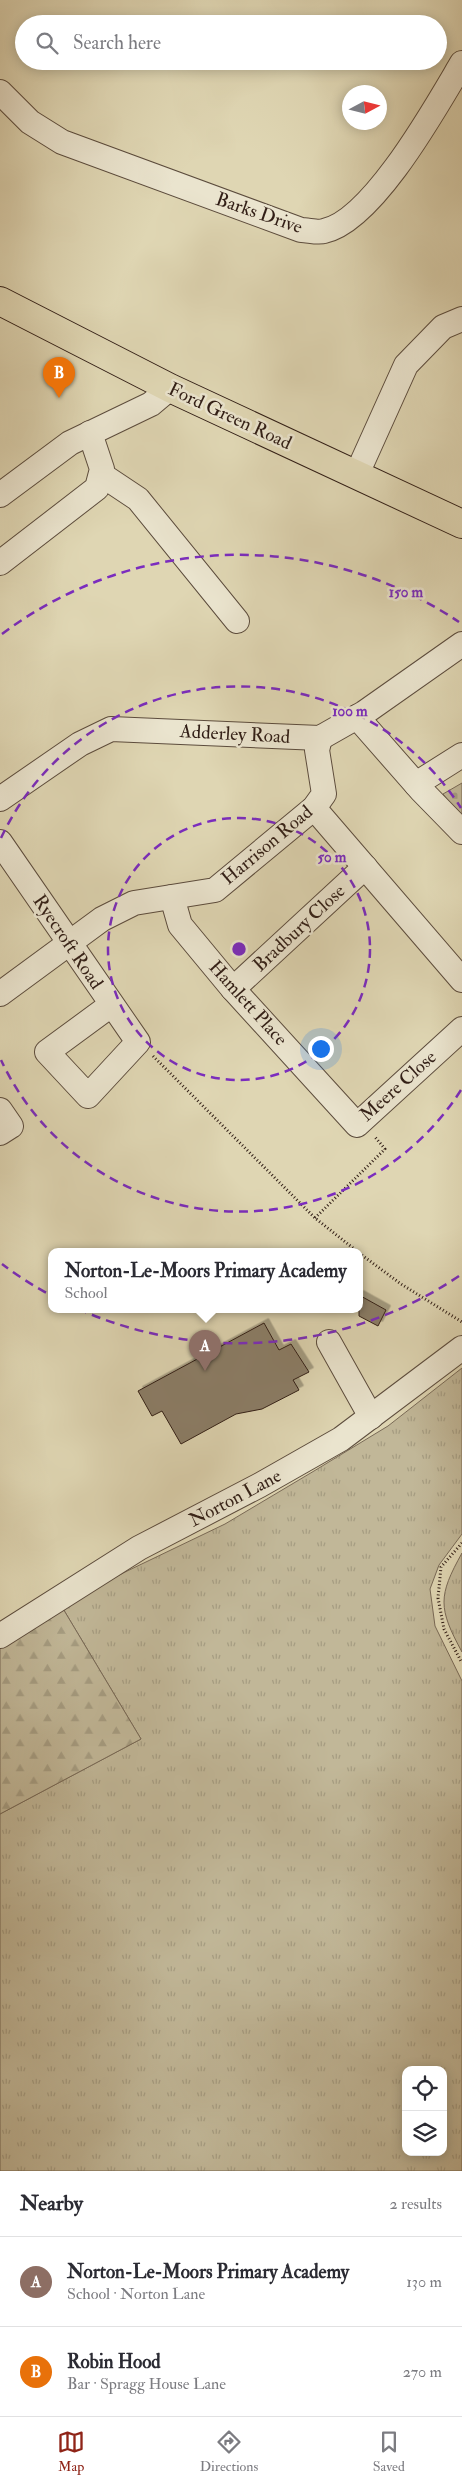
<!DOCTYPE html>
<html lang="en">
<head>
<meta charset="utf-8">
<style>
  :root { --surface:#fff; --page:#f2f2f3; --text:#2b2b33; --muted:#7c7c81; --line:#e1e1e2; --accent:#8f2418 }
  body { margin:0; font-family:"IM FELL Double Pica",serif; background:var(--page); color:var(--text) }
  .controls { position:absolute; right:15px; bottom:15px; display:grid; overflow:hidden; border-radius:10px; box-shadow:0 2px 12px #0003 }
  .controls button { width:45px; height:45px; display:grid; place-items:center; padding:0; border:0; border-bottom:1px solid var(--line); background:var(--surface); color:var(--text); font:25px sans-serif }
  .compass { position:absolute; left:342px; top:85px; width:45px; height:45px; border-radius:50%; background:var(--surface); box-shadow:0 2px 12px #0003; rotate:83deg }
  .you { position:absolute; left:320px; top:1048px; width:18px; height:18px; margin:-12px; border:4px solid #fff; border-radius:50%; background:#1a73e8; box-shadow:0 0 0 8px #1a73e833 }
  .badge { display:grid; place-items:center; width:32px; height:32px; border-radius:50%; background:var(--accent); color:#fff; font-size:16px; font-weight:700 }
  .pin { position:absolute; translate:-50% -41px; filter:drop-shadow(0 1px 2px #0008) }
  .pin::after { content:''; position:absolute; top:26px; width:18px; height:15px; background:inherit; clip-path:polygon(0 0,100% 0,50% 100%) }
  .popup { position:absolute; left:48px; top:1248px; width:315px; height:65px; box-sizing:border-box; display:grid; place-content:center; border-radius:10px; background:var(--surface); filter:drop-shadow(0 1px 4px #0005); font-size:16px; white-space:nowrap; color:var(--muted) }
  .popup b { font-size:19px; color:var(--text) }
  .popup::after { content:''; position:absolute; left:50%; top:100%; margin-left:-10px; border:10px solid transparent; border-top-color:var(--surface) }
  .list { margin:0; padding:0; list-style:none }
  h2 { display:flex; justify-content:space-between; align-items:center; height:65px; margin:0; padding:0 20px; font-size:21px }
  h2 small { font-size:16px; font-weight:400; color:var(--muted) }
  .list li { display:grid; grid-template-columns:32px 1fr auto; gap:15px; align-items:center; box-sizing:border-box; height:90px; padding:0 20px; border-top:1px solid var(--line) }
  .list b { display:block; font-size:19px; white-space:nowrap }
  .list p { margin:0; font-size:16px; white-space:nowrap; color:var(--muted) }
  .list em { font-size:16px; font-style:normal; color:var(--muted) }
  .icon { flex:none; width:28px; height:28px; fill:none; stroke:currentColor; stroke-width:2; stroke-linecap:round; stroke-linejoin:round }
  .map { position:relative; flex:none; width:462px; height:2171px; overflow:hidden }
  .search { position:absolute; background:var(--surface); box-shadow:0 2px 12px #0003; left:15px; right:15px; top:15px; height:55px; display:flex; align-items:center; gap:12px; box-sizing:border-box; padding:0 18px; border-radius:28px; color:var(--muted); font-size:19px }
  .sheet { height:245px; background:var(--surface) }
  nav { display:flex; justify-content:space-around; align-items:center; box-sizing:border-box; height:70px; border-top:1px solid var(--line); background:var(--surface); font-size:14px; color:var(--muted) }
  nav a { display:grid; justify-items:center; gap:2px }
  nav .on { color:var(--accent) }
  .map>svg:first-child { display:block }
  .grass { fill:url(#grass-tufts); stroke:#796a57; fill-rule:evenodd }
  .forest { fill:url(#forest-firs); stroke:#796a57 }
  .cemetery { fill:url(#cemetery-stones); stroke:#796a57 }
  .building { fill:#8b7e68; stroke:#311e16; filter:url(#shadow) }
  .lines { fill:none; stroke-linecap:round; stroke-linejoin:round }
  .minor-casing { stroke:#5c4c3d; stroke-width:26 }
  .major-casing { stroke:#311e16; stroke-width:30 }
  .path { stroke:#311e16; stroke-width:3; stroke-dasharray:1 2.5; stroke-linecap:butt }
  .minor { stroke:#eae4ce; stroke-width:24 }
  .major { stroke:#dfd6b3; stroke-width:28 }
  .ring { fill:none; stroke:#7b2cbf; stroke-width:2.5; stroke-dasharray:9 6 }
  .labels { text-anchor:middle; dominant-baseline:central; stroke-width:5; stroke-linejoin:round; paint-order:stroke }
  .street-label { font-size:19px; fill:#311e16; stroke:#eae4ce }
  .centre { fill:#7b2cbf; stroke:#eae4ce; stroke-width:2.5 }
  .ring-label { font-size:15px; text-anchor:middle; font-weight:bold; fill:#7b2cbf; stroke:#eae4ce; stroke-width:5; stroke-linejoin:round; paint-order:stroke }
</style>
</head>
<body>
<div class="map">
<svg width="462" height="2171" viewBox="0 0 462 2171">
  <defs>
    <pattern id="grass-tufts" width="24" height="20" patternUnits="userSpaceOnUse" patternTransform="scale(1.25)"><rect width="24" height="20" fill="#c1b798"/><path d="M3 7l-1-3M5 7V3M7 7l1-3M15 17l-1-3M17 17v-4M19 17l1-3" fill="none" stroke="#a69d82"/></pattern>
    <pattern id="forest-firs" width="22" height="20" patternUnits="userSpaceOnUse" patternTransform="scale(1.25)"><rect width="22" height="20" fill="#c1b798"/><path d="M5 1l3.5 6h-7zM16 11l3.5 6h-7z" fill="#a69d82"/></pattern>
    <pattern id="cemetery-stones" width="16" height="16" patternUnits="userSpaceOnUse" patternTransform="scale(1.25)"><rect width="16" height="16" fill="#c1b798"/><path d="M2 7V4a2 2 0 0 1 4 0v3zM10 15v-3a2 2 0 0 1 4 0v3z" fill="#a69d82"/></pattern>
    <filter id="shadow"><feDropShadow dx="4.5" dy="-4.5" stdDeviation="0" flood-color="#0004"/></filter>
  </defs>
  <rect width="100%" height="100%" fill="#dfd6b3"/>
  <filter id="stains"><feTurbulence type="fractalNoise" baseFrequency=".004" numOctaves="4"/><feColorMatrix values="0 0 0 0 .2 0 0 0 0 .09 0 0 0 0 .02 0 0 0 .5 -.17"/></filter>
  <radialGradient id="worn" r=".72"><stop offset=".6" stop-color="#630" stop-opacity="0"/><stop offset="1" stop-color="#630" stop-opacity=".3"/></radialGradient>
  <g class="grass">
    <path d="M 462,1368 L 462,1534 L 439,1565 L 430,1589 L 435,1626 L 462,1681 L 462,2171 L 0,2171 L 0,1814 L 141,1739 L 62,1607 L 123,1573 L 225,1524 L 314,1471 L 388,1426 ZM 406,2070 L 443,2070 L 443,2152 L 406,2152 Z"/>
    <path d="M 462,1553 L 462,1652 C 438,1608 438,1596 462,1553 Z"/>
  </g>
  <polygon class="forest" points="62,1607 141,1739 0,1814 0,1647"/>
  <polygon class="cemetery" points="462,783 462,818 443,794"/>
  <g class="building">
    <polygon points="359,1295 386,1310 378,1326 359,1316"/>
    <polygon points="264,1323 279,1350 291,1344 309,1372 293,1380 299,1390 262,1409 236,1414 181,1444 162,1411 152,1416 138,1391"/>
  </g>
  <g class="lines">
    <g class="minor-casing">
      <g id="minor">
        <path d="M 0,92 L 30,122 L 62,142 L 301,230 C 308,230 318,233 324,231 C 373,221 437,105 462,63"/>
        <polyline points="102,475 138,499 237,621"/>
        <polyline points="356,476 406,365 443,327 462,319"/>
        <polyline points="0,495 70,443 151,404 170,388"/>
        <polyline points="0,563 97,488 102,469 90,433"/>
        <polyline points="357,717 421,790 462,832"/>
        <polyline points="416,784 462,755"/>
        <polyline points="0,799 80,744 111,729 320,738 364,713 462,644"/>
        <polyline points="314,808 462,980"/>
        <polyline points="0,842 138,1042 88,1096 47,1052 111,1005"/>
        <polyline points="172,897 180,925 233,989 357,1125 462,1029"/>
        <polyline points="233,989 365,867"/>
        <polyline points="0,994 102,919 134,903 215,890 314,808 324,794 317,750 320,738"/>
        <polyline points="0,1110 11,1126 0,1133"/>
        <polyline points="329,1342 371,1417"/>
        <polyline points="0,1636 139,1548 260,1485 341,1439 462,1348"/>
      </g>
    </g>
    <g class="major-casing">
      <polyline id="major" points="0,301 170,388 462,524"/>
    </g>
    <g class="path">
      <polyline points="153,1056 315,1218 358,1252"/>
      <polyline points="315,1218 385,1149 375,1137"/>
      <polyline points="359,1253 401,1284 462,1322"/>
      <polyline points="462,1543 441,1567 438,1598 444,1629 462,1663"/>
    </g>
    <use href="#minor" class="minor"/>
    <use href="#major" class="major"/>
  </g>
  <g class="ring">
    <circle cx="239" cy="949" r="131"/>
    <path d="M461 1090A263 263 0 0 1 1 1060M1 838A263 263 0 0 1 461 808"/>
    <path d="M459 1276A394 394 0 0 1 2 1264M2 634A394 394 0 0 1 459 622"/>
  </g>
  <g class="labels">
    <g class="street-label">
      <text transform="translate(259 213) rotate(19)">Barks Drive</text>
      <text transform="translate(230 416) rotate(25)">Ford Green Road</text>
      <text transform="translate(235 734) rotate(3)">Adderley Road</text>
      <text transform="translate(267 845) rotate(-40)">Harrison Road</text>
      <text transform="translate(299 928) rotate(-43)">Bradbury Close</text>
      <text transform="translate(68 942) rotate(56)">Ryecroft Road</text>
      <text transform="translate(248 1003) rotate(48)">Hamlett Place</text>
      <text transform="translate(398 1086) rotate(-42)">Meere Close</text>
      <text transform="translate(235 1498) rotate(-28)">Norton Lane</text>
    </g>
  </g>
  <circle cx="239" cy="949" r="8" class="centre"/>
  <g class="ring-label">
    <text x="406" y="597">150 m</text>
    <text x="350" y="716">100 m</text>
    <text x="332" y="862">50 m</text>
  </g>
  <rect width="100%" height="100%" filter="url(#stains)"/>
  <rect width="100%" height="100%" fill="url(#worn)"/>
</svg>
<div class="controls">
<button><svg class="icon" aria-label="locate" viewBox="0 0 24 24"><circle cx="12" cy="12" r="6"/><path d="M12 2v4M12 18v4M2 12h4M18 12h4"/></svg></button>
<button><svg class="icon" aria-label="layers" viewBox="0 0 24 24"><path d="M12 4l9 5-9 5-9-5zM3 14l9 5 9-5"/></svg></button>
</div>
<svg class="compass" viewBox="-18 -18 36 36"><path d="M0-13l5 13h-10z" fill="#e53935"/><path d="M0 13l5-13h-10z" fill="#7c7c81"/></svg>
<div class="you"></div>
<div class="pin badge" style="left:205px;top:1371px;background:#8d6e63">A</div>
<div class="popup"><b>Norton-Le-Moors Primary Academy</b>School</div>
<div class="pin badge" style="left:59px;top:398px;background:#e8710a">B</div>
<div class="search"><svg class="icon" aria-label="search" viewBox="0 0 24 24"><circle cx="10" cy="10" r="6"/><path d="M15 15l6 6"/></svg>Search here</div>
</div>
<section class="sheet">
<h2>Nearby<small>2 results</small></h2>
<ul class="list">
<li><span class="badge" style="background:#8d6e63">A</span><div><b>Norton-Le-Moors Primary Academy</b><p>School · Norton Lane</p></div><em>130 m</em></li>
<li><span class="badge" style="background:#e8710a">B</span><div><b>Robin Hood</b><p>Bar · Spragg House Lane</p></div><em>270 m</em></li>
</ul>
</section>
<nav>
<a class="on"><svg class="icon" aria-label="map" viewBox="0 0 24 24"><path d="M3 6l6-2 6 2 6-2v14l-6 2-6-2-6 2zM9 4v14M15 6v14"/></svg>Map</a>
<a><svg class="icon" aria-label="directions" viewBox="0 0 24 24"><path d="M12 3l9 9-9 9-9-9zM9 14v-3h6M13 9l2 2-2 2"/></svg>Directions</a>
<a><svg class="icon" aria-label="saved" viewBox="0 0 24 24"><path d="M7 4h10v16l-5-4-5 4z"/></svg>Saved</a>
</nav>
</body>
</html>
